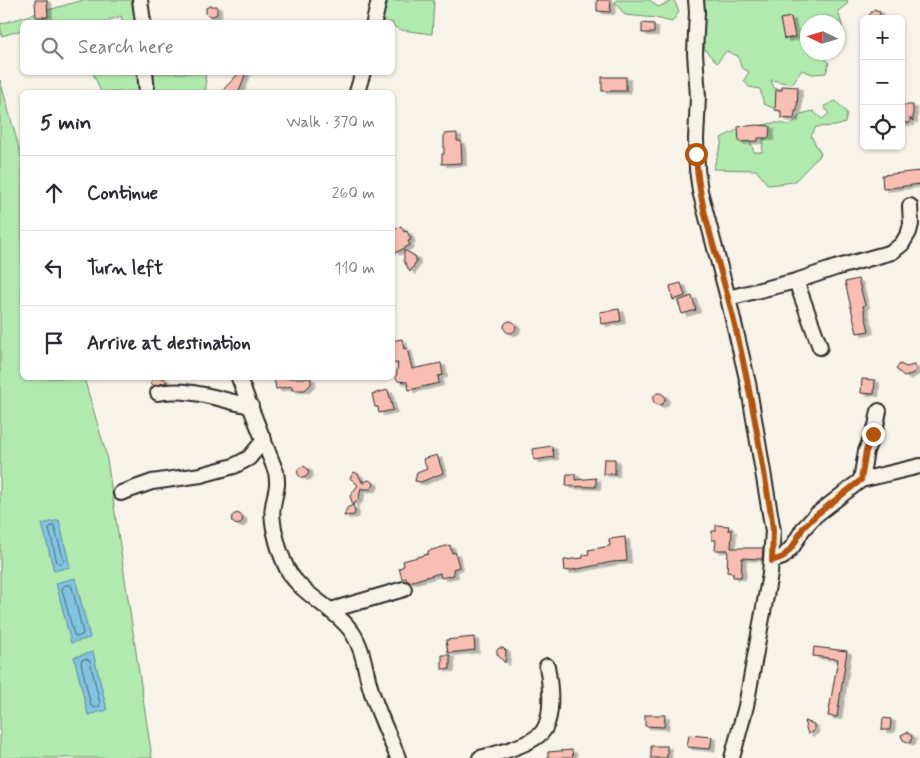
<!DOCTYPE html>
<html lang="en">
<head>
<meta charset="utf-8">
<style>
  :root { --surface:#fff; --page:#f2f2f3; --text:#2b2b33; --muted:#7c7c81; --line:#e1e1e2 }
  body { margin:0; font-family:Mynerve,sans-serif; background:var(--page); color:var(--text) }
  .controls { position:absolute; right:15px; top:15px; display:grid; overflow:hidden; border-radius:8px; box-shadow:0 1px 4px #0004 }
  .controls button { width:45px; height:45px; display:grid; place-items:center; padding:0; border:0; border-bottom:1px solid var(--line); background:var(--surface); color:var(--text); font:25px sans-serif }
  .compass { position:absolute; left:800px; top:15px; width:45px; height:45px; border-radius:50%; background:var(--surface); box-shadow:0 1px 4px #0004; rotate:274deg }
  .stop { position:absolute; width:15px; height:15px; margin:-11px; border:4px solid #b45309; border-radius:50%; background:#fff }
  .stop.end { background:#b45309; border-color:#fff; box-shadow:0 1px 5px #0008 }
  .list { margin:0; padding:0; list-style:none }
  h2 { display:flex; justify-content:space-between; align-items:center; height:65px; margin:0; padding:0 20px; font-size:21px }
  h2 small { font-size:16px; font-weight:400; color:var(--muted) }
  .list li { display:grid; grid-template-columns:32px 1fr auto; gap:15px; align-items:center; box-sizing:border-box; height:75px; padding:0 20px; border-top:1px solid var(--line) }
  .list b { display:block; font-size:19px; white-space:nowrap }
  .list em { font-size:16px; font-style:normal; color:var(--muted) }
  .icon { flex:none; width:28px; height:28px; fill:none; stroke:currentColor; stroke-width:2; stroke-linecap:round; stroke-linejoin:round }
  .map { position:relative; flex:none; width:920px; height:758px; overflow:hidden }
  .search { position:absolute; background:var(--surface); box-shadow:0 1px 4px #0004; left:20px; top:20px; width:375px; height:55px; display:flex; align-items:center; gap:12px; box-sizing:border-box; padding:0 18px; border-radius:8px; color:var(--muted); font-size:19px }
  .panel { position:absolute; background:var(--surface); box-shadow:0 1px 4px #0004; left:20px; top:90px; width:375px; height:290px; border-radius:8px }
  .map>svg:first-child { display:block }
  .green { fill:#b1eaaf; stroke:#6e8a6d }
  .water { fill:#81c4e2; stroke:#5f8799 }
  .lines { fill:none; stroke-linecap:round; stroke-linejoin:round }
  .shore { stroke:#4d6874; stroke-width:1 }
  .building { fill:#f9beb3; stroke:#2b2b2b; filter:url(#shadow) }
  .minor-casing { stroke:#2b2b2b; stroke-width:18 }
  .minor { stroke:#f7f3e8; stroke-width:14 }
  .route { stroke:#b45309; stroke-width:6 }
</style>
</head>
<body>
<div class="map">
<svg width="920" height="758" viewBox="0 0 920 758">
  <defs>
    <filter id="shadow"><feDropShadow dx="4.5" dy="2.5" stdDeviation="0" flood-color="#0004"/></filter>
  </defs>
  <rect width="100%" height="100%" fill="#f7f3e8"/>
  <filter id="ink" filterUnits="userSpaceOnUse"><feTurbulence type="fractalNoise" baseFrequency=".02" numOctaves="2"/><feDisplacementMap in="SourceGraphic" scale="10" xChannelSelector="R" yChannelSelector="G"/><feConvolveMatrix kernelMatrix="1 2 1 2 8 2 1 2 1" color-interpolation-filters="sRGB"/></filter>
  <g filter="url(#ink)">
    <g class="green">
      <polygon points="83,0 146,0 152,22 123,22 121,16 103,22 22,22 22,30 2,36 0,24"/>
      <polygon points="383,0 434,0 432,34 401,30 393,26 392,22 387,22 379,18"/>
      <polygon points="616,0 650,0 658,7 674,0 679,12 672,22 656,18 625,15 615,2"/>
      <polygon points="701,0 847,0 848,3 838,11 842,25 839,43 838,43 838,22 808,22 808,52 820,53 829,63 826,73 812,74 802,70 792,84 771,80 774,88 786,90 787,106 773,108 764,104 760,89 749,87 744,80 749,72 741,67 738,56 726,51 717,63 705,50 700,22"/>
      <polygon points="93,73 205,73 206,89 201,92 101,92"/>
      <polygon points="0,80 22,159 22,378 84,378 106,453 152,758 0,758"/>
      <path d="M 836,101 L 847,113 L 845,123 L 836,126 L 816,127 L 811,136 L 821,154 L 794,182 L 768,185 L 756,170 L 713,169 L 722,142 L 721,138 L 739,129 L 748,135 L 754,152 L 762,152 L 764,133 L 751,129 C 762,125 776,120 788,125 L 794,122 L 801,114 L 813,111 L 822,119 L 829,114 L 824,106 Z"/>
    </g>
    <g class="water">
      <polygon points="59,520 70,567 54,571 42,524"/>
      <polygon points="75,578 90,638 71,643 56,583"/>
      <polygon points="93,652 107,710 88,715 74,657"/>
    </g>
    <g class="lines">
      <g class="shore">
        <polygon points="54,526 64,561 60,564 57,562 49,529 50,527"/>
        <polygon points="69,585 72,587 83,633 82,635 77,637 74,635 62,589 64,586"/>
        <polygon points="87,659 90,661 100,704 99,707 94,708 91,706 81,663 82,660"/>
      </g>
    </g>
    <g class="building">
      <polygon points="35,0 47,0 48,17 36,17"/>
      <polygon points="597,0 611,0 610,12 597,11"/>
      <polygon points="210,6 217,6 217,14 213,16 209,16 206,13 206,8"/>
      <polygon points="874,9 879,11 881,19 866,19"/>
      <polygon points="791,17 795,37 784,39 780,19"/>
      <polygon points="642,23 654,24 654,33 642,33"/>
      <polygon points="240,72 246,72 239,92 221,92"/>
      <rect x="602" y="77" width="24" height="14"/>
      <polygon points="782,86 798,87 797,111 795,111 794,119 781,118 781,111 775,110 776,90 782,90"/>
      <polygon points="901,105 913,105 913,121 910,118 910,123 901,123"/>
      <polygon points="757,125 770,126 769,138 758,138 758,141 739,142 738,127"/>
      <polygon points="457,133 457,141 461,141 462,163 442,164 442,154 444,154 444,134"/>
      <polygon points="920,171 920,184 883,189 882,175"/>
      <polygon points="401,226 404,232 407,231 411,240 408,241 410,245 395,253 392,248 392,231"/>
      <polygon points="404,250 415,256 416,259 416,262 410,272 404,261"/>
      <polygon points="858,279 865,305 863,306 869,331 857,333 845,282"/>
      <polygon points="681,283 685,296 673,300 670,286"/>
      <polygon points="692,296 696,310 682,314 678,301"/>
      <polygon points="619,309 621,321 601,324 600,312"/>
      <circle cx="510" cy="327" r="6"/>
      <polygon points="402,339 404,349 407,348 412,369 441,363 443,375 438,376 439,383 409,390 407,382 398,381 396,378 398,363 392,364 392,341"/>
      <polygon points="900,364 906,367 914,365 916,369 915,372 905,377 896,369"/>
      <polygon points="152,378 164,378 167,382 154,386 151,383"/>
      <polygon points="274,378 311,378 311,384 305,390 292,390 292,386 276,389"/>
      <polygon points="862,379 875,380 874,394 861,393"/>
      <polygon points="388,390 393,410 379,413 378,407 375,407 372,394"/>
      <circle cx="659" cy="399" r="6"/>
      <polygon points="552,446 554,457 534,460 533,449"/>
      <polygon points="437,455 443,473 421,482 415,481 417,473 427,469 423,459"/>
      <polygon points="604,459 615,459 615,474 603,474"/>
      <circle cx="303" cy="472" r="5.5"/>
      <polygon points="354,472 358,474 362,482 363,480 363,484 368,480 373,482 374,485 371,489 364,489 365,490 361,488 359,498 353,505 350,496 358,485 350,478"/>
      <polygon points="567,474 575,474 575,480 596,478 596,487 566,486"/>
      <polygon points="353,505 355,511 354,515 344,516 347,508"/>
      <circle cx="237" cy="519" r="5.5"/>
      <polygon points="716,525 729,526 728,530 732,530 731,548 763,548 762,559 742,558 741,577 733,577 733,573 727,572 728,550 715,550 716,540 712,540 712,531 716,531"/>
      <polygon points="625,537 627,561 612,562 578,569 565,571 564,560 583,558 583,555 589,554 588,550 610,546 609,539"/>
      <polygon points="450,545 452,553 455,552 459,567 453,569 454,575 441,578 440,573 409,582 406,578 402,579 399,568 404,566 403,561 428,554 428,551"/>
      <polygon points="474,637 475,650 448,653 446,640"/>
      <polygon points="814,647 847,651 837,717 828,716 838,659 813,656"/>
      <polygon points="499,648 503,648 506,651 505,663 497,654 497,650"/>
      <rect x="442" y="655" width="8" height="14"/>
      <polygon points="645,715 665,715 664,727 645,726"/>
      <polygon points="883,718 891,719 890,730 882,730"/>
      <polygon points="804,721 814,724 814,731 808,734"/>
      <polygon points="907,732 911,735 912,738 910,743 903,740 901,735"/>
      <polygon points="689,735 712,737 710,749 687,747"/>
      <rect x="651" y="746" width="16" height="12"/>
      <polygon points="572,750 573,758 548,758 548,752"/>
    </g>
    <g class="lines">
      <g class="minor-casing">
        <g id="minor">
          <polyline points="140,0 143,22"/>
          <polyline points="696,0 697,12 695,53 698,97 696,139 697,169 700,191 728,298 748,383 773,531 770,574 746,706 732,758"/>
          <polyline points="374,22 379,0"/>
          <polyline points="145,72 147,92"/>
          <polyline points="357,92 363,72"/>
          <polyline points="796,281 820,347"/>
          <polyline points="728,298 796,281 835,268 892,252 902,244 909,232 911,224 910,206"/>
          <path d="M 239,378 L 276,472 C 279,489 275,491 273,506 C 270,520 278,548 284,562 C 296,594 333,605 352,632 C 364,650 365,671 371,690 C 378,713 389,735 398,758"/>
          <path d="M 158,393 C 189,387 221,400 251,406"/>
          <polyline points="861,480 866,451 876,426 879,411"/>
          <polyline points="121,493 152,482 201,475 234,466 249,458 264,440"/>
          <polyline points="772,561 783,557 793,546 803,529 816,515 861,480 920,466"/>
          <polyline points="331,610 404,589"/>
          <path d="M 480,758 C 496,754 534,744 543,731 C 554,716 550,683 547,666"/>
        </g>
      </g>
      <use href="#minor" class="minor"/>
    </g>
  </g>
  <g class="lines" filter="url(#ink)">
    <path class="route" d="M 696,154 C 698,204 716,251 728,298 C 747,369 759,442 771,514 L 773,530 L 772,561 L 783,557 L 793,546 L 803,528 L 816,515 L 861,480 L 866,451 L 873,434"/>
  </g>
</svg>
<div class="controls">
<button>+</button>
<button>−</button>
<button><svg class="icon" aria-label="locate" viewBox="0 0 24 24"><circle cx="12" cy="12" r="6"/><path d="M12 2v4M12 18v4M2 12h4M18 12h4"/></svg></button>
</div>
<svg class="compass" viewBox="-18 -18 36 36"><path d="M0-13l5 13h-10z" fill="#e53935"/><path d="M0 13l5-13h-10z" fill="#7c7c81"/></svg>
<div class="stop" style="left:696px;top:154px"></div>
<div class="stop end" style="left:873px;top:434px"></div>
<div class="search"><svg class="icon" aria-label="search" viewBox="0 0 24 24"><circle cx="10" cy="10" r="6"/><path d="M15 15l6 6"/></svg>Search here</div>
<section class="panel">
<h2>5 min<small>Walk · 370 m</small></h2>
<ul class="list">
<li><svg class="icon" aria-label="ahead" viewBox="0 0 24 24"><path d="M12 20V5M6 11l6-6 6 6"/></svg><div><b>Continue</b></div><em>260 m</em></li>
<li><svg class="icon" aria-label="left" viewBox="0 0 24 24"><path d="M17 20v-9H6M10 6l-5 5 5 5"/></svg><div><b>Turn left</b></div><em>110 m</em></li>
<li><svg class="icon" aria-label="arrive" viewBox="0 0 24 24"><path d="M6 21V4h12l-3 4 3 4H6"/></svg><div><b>Arrive at destination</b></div></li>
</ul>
</section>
</div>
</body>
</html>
